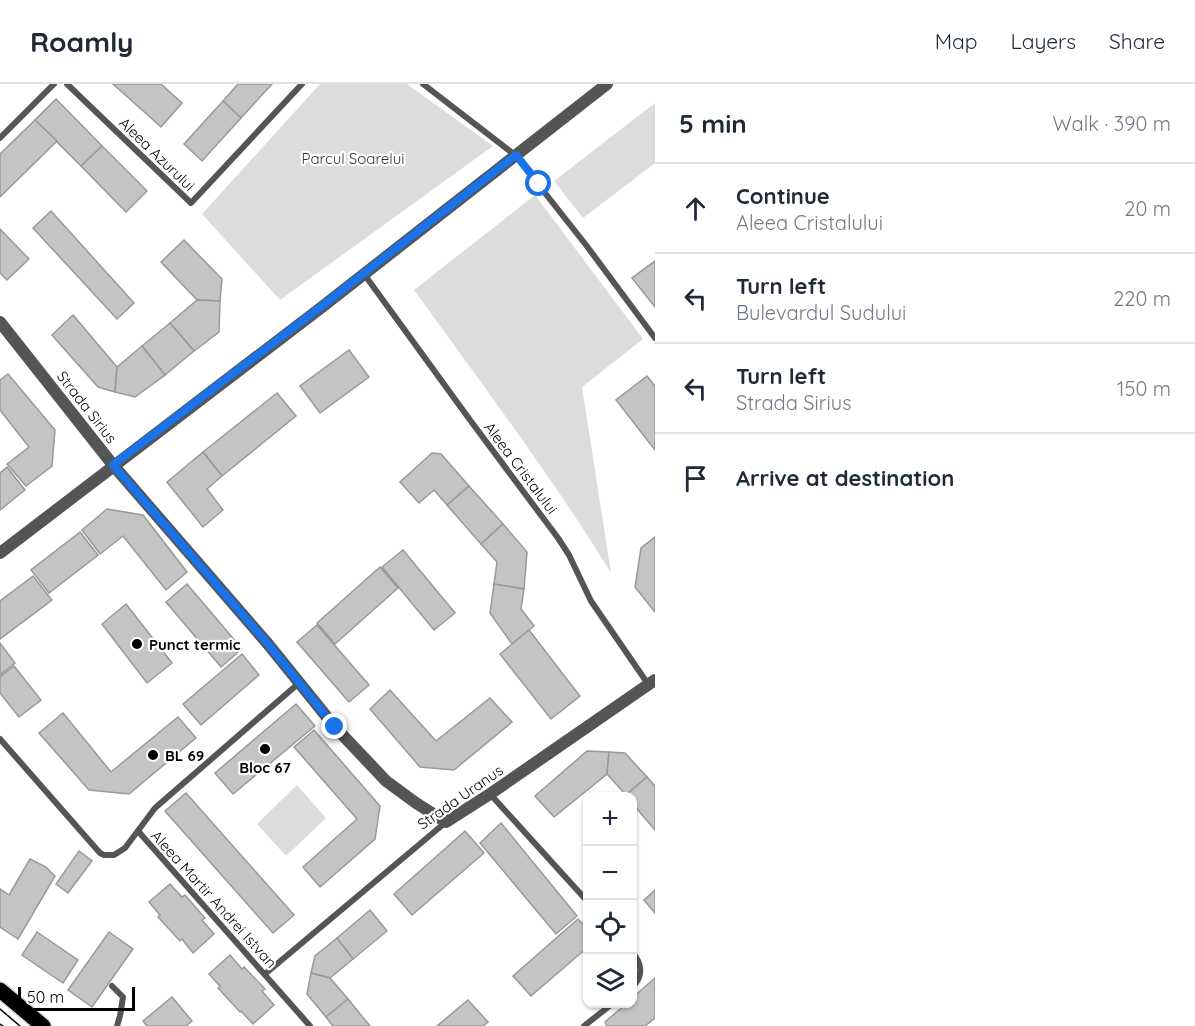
<!DOCTYPE html>
<html lang="en">
<head>
<meta charset="utf-8">
<style>
  :root { --surface:#fff; --page:#f2f2f3; --text:#1f2937; --muted:#747a83; --line:#e0e1e3 }
  body { margin:0; font-family:Quicksand,sans-serif; background:var(--page); color:var(--text) }
  .controls { position:absolute; right:18px; bottom:18px; display:grid; overflow:hidden; border-radius:12px; box-shadow:0 2px 4px #0004 }
  .controls button { width:54px; height:54px; display:grid; place-items:center; padding:0; border:0; border-bottom:2px solid var(--line); background:var(--surface); color:var(--text); font:30px sans-serif }
  .scale { position:absolute; left:18px; bottom:15px; width:117px; box-sizing:border-box; padding-left:6px; border:3px solid #000; border-top:0; font-size:16px; line-height:21px; white-space:nowrap; color:#000; -webkit-text-stroke:4px #fff; paint-order:stroke }
  .stop { position:absolute; width:18px; height:18px; margin:-14px; border:4px solid #1a73e8; border-radius:50%; background:#fff }
  .stop.end { background:#1a73e8; border-color:#fff; box-shadow:0 2px 6px #0008 }
  .list { margin:0; padding:0; list-style:none }
  h2 { display:flex; justify-content:space-between; align-items:center; height:78px; margin:0; padding:0 24px; font-size:26px }
  h2 small { font-size:20px; font-weight:400; color:var(--muted) }
  .list li { display:grid; grid-template-columns:39px 1fr auto; gap:18px; align-items:center; box-sizing:border-box; height:90px; padding:0 24px; border-top:2px solid var(--line) }
  .list b { display:block; font-size:22px; white-space:nowrap }
  .list p { margin:0; font-size:20px; white-space:nowrap; color:var(--muted) }
  .list em { font-size:20px; font-style:normal; color:var(--muted) }
  .icon { flex:none; width:33px; height:33px; fill:none; stroke:currentColor; stroke-width:2; stroke-linecap:round; stroke-linejoin:round }
  .map { position:relative; flex:none; width:655px; height:942px; overflow:hidden }
  header { display:flex; align-items:center; gap:36px; box-sizing:border-box; height:84px; padding:0 30px; background:var(--surface); border-bottom:2px solid var(--line) }
  header strong { font-size:28px }
  nav { display:flex; gap:33px; margin-inline-start:auto; font-size:21px }
  main { display:flex }
  aside { flex:1; background:var(--surface) }
  .map>svg:first-child { display:block }
  .green { fill:#dcdcdc }
  .building { fill:#c4c4c4; stroke:#999; stroke-width:1.5 }
  .lines { fill:none; stroke-linecap:round; stroke-linejoin:round }
  .primary-casing { stroke:#dbdbdb; stroke-width:18 }
  .service { stroke:#555; stroke-width:6 }
  .minor { stroke:#555; stroke-width:12 }
  .tertiary { stroke:#555; stroke-width:12 }
  .primary { stroke:#000; stroke-width:15 }
  .tram { stroke:#000; stroke-width:1.5 }
  .route { stroke:#1a73e8; stroke-width:8 }
  .poi-dot { fill:#000; stroke:#fff; stroke-width:2 }
  .labels { text-anchor:middle; dominant-baseline:central; stroke-width:4.5; stroke-linejoin:round; paint-order:stroke }
  .street-label { font-size:15px; fill:#000; stroke:#fff }
  .park-label { font-size:15px; fill:#333; stroke:#fff }
  .poi-label { font-size:15px; font-weight:bold; fill:#000; stroke:#fff; text-anchor:start }
</style>
</head>
<body>
<header>
<strong>Roamly</strong>
<nav><a>Map</a><a>Layers</a><a>Share</a></nav>
</header>
<main>
<div class="map">
<svg width="655" height="942" viewBox="0 0 655 942">
  <rect width="100%" height="100%" fill="#fff"/>
  <g class="green">
    <polygon points="320,0 407,0 493,62 280,216 202,130"/>
    <polygon points="655,19 655,79 583,134 554,97"/>
    <path d="M 535,111 L 643,255 L 582,303 L 611,489 C 551,391 481,299 414,206 Z"/>
    <polygon points="297,701 326,734 286,772 257,740"/>
  </g>
  <g class="building">
    <polygon points="113,0 161,0 182,19 161,43"/>
    <polygon points="238,0 272,0 241,34 223,17"/>
    <polygon points="56,15 102,62 81,82 35,36"/>
    <polygon points="223,17 241,34 202,77 184,60"/>
    <polygon points="35,36 57,57 0,113 0,70"/>
    <polygon points="102,62 147,107 126,128 81,82"/>
    <polygon points="51,127 134,219 117,235 33,144"/>
    <polygon points="0,145 29,175 7,196 0,189"/>
    <polygon points="184,156 222,195 220,217 197,216 161,178"/>
    <polygon points="655,177 655,223 632,194"/>
    <polygon points="197,216 220,217 219,248 194,267 170,239"/>
    <polygon points="73,231 117,283 115,308 98,303 52,251"/>
    <polygon points="170,239 194,267 165,291 142,262"/>
    <polygon points="142,262 165,291 135,313 115,308 117,283"/>
    <polygon points="349,266 369,293 320,329 300,302"/>
    <polygon points="8,290 55,346 52,382 26,402 7,380 29,363 0,326 0,296"/>
    <polygon points="647,292 655,302 655,366 616,316"/>
    <polygon points="277,309 296,332 222,392 203,368"/>
    <polygon points="203,368 222,392 207,405 223,426 203,443 167,398"/>
    <polygon points="432,369 441,370 469,402 447,421 434,406 419,419 400,398"/>
    <polygon points="7,383 25,406 0,426 0,389"/>
    <polygon points="469,402 503,440 481,460 447,421"/>
    <polygon points="107,425 143,431 187,488 166,506 123,452 100,470 82,446"/>
    <polygon points="503,440 527,468 524,505 494,500 497,478 481,460"/>
    <polygon points="80,448 98,471 49,509 31,486"/>
    <polygon points="655,453 655,528 635,503 641,464"/>
    <polygon points="403,466 455,529 434,546 382,483"/>
    <polygon points="380,483 398,504 335,560 317,539"/>
    <polygon points="33,492 52,516 0,555 0,517"/>
    <polygon points="187,500 242,565 221,583 166,518"/>
    <polygon points="494,500 524,505 521,525 534,542 512,560 490,529"/>
    <polygon points="126,520 172,579 147,599 102,540"/>
    <polygon points="317,541 369,601 349,618 297,558"/>
    <polygon points="529,546 580,612 551,635 500,570"/>
    <polygon points="0,559 15,579 0,591"/>
    <polygon points="242,570 259,591 201,641 183,620"/>
    <polygon points="14,582 41,616 19,633 0,609 0,593"/>
    <polygon points="390,606 436,657 490,614 512,638 454,686 420,683 370,625"/>
    <polygon points="296,620 315,642 233,710 215,689"/>
    <polygon points="63,629 111,688 178,633 196,654 129,710 89,706 39,649"/>
    <polygon points="314,646 380,722 375,755 320,803 303,783 357,735 294,663"/>
    <polygon points="587,667 609,668 607,690 554,733 535,712"/>
    <polygon points="609,668 625,669 647,693 626,711 607,690"/>
    <polygon points="647,693 655,702 655,746 632,719 632,712 626,711"/>
    <polygon points="186,709 294,831 273,849 165,727"/>
    <polygon points="501,739 577,832 556,850 480,759"/>
    <polygon points="465,747 484,769 412,831 394,810"/>
    <polygon points="79,767 92,777 68,809 56,800"/>
    <polygon points="30,775 46,783 55,792 18,855 0,843 0,805 9,811"/>
    <polygon points="170,800 182,813 185,811 205,834 202,836 214,850 193,869 182,855 180,857 158,833 160,831 149,818"/>
    <polygon points="655,806 655,829 644,816"/>
    <polygon points="370,826 387,847 353,875 337,854"/>
    <polygon points="578,835 588,845 588,863 531,912 513,892"/>
    <polygon points="37,848 78,876 63,899 22,871"/>
    <polygon points="109,848 133,865 92,923 68,906"/>
    <polygon points="337,854 353,875 330,894 311,889 315,872"/>
    <polygon points="230,871 242,885 244,883 265,905 262,907 274,921 253,940 241,927 240,928 218,904 220,902 209,890"/>
    <polygon points="311,889 330,894 348,915 326,933 307,910"/>
    <polygon points="655,894 655,934 645,942 607,942 605,938 626,920 632,920 632,914"/>
    <polygon points="172,913 192,937 186,942 147,942 143,937"/>
    <polygon points="348,915 370,942 333,942 326,933"/>
    <polygon points="468,916 488,938 483,942 437,942"/>
  </g>
  <g class="lines">
    <g class="primary-casing">
      <polyline id="primary" points="0,906 43,942"/>
    </g>
    <g class="service">
      <polyline points="67,0 191,119 302,0"/>
      <polyline points="423,0 515,71 586,161 655,254"/>
      <polyline points="0,54 54,0"/>
      <polyline points="364,190 470,336 558,454 569,471 591,517 648,600"/>
      <polyline points="0,655 100,769 104,771 114,771 125,764 155,724 299,599"/>
      <polyline points="490,710 588,818"/>
      <polyline points="138,747 310,942"/>
      <path d="M 632,868 C 642,879 644,893 632,903"/>
      <polyline points="265,890 446,738"/>
      <polyline points="112,902 123,913 120,932 117,942"/>
      <polyline points="584,942 612,920"/>
    </g>
    <polyline class="minor" points="0,238 113,381 268,560 335,643 386,697 416,719 446,738 490,710 655,596"/>
    <polyline class="tertiary" points="0,469 322,223 607,0"/>
    <use href="#primary" class="primary"/>
    <g class="tram">
      <polyline points="0,925 20,942"/>
      <polyline points="0,940 3,942"/>
    </g>
  </g>
  <g class="lines">
    <polyline class="route" points="335,643 268,560 113,381 322,222 516,71 539,100"/>
  </g>
  <g class="poi-dot">
    <circle cx="137" cy="560" r="6"/>
    <circle cx="265" cy="665" r="6"/>
    <circle cx="153" cy="671" r="6"/>
  </g>
  <g class="labels">
    <g class="street-label">
      <text transform="translate(157 70) rotate(44)">Aleea Azurului</text>
      <text transform="translate(87 323) rotate(52)">Strada Sirius</text>
      <text transform="translate(521 384) rotate(53)">Aleea Cristalului</text>
      <text transform="translate(460 713) rotate(-35)">Strada Uranus</text>
      <text transform="translate(214 815) rotate(48)">Aleea Martir Andrei Istvan</text>
    </g>
    <g class="park-label">
      <text x="353" y="74">Parcul Soarelui</text>
    </g>
    <g class="poi-label">
      <text x="149" y="560">Punct termic</text>
      <text x="165" y="671">BL 69</text>
      <text x="265" y="683" text-anchor="middle">Bloc 67</text>
    </g>
  </g>
</svg>
<div class="controls">
<button>+</button>
<button>−</button>
<button><svg class="icon" aria-label="locate" viewBox="0 0 24 24"><circle cx="12" cy="12" r="6"/><path d="M12 2v4M12 18v4M2 12h4M18 12h4"/></svg></button>
<button><svg class="icon" aria-label="layers" viewBox="0 0 24 24"><path d="M12 4l9 5-9 5-9-5zM3 14l9 5 9-5"/></svg></button>
</div>
<div class="scale">50 m</div>
<div class="stop" style="left:539px;top:100px"></div>
<div class="stop end" style="left:335px;top:643px"></div>
</div>
<aside>
<h2>5 min<small>Walk · 390 m</small></h2>
<ul class="list">
<li><svg class="icon" aria-label="ahead" viewBox="0 0 24 24"><path d="M12 20V5M6 11l6-6 6 6"/></svg><div><b>Continue</b><p>Aleea Cristalului</p></div><em>20 m</em></li>
<li><svg class="icon" aria-label="left" viewBox="0 0 24 24"><path d="M17 20v-9H6M10 6l-5 5 5 5"/></svg><div><b>Turn left</b><p>Bulevardul Sudului</p></div><em>220 m</em></li>
<li><svg class="icon" aria-label="left" viewBox="0 0 24 24"><path d="M17 20v-9H6M10 6l-5 5 5 5"/></svg><div><b>Turn left</b><p>Strada Sirius</p></div><em>150 m</em></li>
<li><svg class="icon" aria-label="arrive" viewBox="0 0 24 24"><path d="M6 21V4h12l-3 4 3 4H6"/></svg><div><b>Arrive at destination</b></div></li>
</ul>
</aside>
</main>
</body>
</html>
